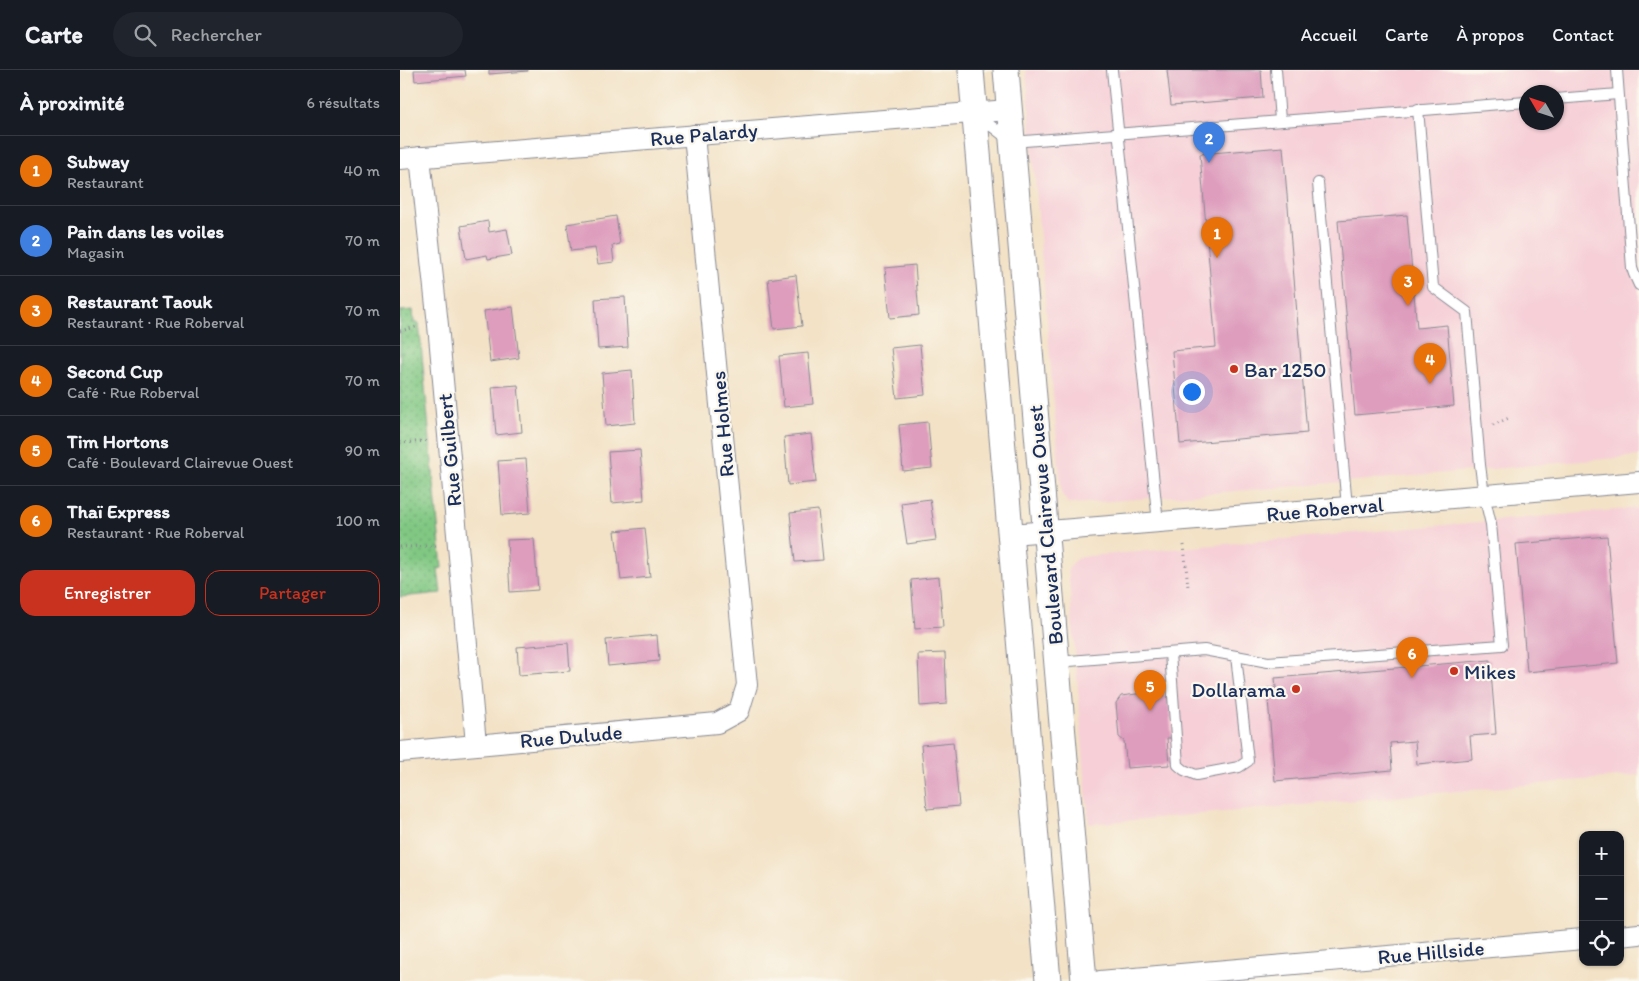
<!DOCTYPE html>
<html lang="fr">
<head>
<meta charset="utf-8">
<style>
  :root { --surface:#171b24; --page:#20242c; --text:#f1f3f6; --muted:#9ea1a6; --line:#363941; --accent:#c8321e }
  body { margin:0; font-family:Itim,sans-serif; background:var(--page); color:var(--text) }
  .controls { position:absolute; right:15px; bottom:15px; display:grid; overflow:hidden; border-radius:10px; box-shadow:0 1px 4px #0004 }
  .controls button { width:45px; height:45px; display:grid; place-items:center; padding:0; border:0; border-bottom:1px solid var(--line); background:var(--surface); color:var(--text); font:25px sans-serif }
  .compass { position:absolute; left:1119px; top:15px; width:45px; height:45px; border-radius:50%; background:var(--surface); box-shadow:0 1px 4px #0004; rotate:309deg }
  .you { position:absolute; left:791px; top:321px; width:18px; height:18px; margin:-12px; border:4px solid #fff; border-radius:50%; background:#1a73e8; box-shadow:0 0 0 8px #1a73e833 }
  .badge { display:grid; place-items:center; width:32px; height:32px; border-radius:50%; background:var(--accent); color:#fff; font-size:16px; font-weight:700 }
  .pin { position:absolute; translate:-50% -41px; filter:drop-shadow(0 1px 2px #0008) }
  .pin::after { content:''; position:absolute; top:26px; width:18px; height:15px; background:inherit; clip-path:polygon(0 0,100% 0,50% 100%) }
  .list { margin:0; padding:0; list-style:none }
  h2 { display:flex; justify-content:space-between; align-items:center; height:65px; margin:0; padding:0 20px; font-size:21px }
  h2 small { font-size:16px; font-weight:400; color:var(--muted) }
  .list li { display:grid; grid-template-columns:32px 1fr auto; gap:15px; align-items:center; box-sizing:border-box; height:70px; padding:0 20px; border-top:1px solid var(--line) }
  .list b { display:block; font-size:19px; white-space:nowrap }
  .list p { margin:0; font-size:16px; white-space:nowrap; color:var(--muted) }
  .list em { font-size:16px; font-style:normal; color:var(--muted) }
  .actions { display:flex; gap:10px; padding:15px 20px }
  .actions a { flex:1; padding:11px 0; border:1px solid var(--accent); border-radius:15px; text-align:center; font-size:18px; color:var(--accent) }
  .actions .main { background:var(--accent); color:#fff }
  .icon { flex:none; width:28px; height:28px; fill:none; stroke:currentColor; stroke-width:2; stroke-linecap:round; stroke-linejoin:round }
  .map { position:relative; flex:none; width:1239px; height:911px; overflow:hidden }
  header { display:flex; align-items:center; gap:30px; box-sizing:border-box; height:70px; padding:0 25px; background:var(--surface); border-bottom:1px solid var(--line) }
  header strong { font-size:24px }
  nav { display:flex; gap:28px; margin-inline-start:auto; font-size:18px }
  .search { width:350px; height:45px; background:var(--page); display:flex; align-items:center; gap:12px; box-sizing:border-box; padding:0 18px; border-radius:28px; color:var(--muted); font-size:19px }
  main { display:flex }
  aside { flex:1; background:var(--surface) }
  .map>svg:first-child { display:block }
  .built { fill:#f6cfd7; fill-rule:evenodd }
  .green { fill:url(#green-dots); stroke:#4e7c70 }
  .building { fill:#de9dbd }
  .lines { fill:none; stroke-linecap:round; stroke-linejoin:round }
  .service-casing { stroke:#878892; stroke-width:12 }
  .minor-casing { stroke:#878892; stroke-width:22 }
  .tertiary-casing { stroke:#878892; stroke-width:27 }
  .path { stroke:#878892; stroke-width:3; stroke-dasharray:1 4; stroke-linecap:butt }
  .service { stroke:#fff; stroke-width:10 }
  .minor { stroke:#fff; stroke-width:20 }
  .tertiary { stroke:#fff; stroke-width:25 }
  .poi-dot { fill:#c8321e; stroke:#fbf7ec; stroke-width:2 }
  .labels { text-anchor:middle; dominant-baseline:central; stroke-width:4.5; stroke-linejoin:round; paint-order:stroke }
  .street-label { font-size:21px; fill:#1b2f5e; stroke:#fbf7ec }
  .poi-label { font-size:21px; fill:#1b2f5e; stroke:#fbf7ec; text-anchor:start }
</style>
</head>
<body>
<header>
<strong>Carte</strong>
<div class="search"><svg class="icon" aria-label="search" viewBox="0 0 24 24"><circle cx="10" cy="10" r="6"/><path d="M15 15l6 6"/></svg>Rechercher</div>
<nav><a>Accueil</a><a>Carte</a><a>À propos</a><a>Contact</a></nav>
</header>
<main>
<aside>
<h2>À proximité<small>6 résultats</small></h2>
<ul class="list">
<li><span class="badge" style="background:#e8710a">1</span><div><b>Subway</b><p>Restaurant</p></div><em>40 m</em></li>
<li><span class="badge" style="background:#3f7fe0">2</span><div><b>Pain dans les voiles</b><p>Magasin</p></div><em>70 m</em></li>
<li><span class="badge" style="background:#e8710a">3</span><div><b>Restaurant Taouk</b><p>Restaurant · Rue Roberval</p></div><em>70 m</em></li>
<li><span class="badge" style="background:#e8710a">4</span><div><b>Second Cup</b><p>Café · Rue Roberval</p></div><em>70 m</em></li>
<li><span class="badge" style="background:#e8710a">5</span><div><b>Tim Hortons</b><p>Café · Boulevard Clairevue Ouest</p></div><em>90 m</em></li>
<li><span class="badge" style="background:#e8710a">6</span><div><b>Thaï Express</b><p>Restaurant · Rue Roberval</p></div><em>100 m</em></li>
</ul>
<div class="actions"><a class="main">Enregistrer</a><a>Partager</a></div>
</aside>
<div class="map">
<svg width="1239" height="911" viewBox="0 0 1239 911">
  <defs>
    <pattern id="green-dots" width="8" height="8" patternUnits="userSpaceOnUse" patternTransform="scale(1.25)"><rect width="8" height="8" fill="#81c883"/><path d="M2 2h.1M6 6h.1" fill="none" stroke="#69a36e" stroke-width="1.8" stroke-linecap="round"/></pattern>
  </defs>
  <rect width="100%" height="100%" fill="#fbf7ec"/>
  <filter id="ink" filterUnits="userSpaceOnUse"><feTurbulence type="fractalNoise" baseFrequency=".02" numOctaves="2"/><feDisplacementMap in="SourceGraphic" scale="10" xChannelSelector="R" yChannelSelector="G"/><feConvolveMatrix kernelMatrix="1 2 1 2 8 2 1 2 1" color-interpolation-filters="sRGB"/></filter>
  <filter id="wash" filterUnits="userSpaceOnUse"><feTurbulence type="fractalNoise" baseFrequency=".0096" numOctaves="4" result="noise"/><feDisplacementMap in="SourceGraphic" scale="20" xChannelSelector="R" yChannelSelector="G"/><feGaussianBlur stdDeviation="1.12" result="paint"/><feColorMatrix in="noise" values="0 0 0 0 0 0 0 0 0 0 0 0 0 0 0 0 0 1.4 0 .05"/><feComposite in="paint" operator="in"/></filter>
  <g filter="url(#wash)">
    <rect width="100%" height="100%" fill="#f3e2c6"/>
    <g class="built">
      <path d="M 626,0 L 1239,0 L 1239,386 L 887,417 L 673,434 L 668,433 L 662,425 L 661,419 ZM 1126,22 L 1156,22 L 1156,52 L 1126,52 Z"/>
      <polygon points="1239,438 1239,705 689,754 669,509 668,500 674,491 678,488 689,486"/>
    </g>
    <polygon class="green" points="13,240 14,253 19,253 42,498 38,499 41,523 0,527 0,241"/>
    <g id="blocks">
      <g class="building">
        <polygon points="14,0 65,0 66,6 15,11"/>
        <polygon points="89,0 128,0 128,1 89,4"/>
        <polygon points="767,0 861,0 863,28 771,35"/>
        <polygon points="883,77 907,363 780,374 772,281 816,277 800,84"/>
        <polygon points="1007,145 1017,258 1047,255 1054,336 955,345 938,151"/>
        <polygon points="216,146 220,174 212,176 214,192 198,194 195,178 171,181 167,154"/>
        <polygon points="88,151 89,162 107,159 112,185 88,189 87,185 66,189 61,156"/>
        <polygon points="515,195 519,245 490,248 485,198"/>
        <polygon points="396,205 402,256 374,259 368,209"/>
        <polygon points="225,227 228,277 198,279 195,229"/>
        <polygon points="113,237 119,288 90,292 84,241"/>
        <polygon points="520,275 525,325 497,328 491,278"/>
        <polygon points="408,283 413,334 384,337 379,286"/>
        <polygon points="232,300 235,353 206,356 202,303"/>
        <polygon points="118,315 122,362 96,365 92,317"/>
        <polygon points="528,352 532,398 503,401 499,355"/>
        <polygon points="411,364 416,412 388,415 384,367"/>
        <polygon points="240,380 244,430 212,433 208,382"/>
        <polygon points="126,389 130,443 102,445 98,391"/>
        <polygon points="530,429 536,470 507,474 501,433"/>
        <polygon points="418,440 423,490 395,492 390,443"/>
        <polygon points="245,458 250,507 221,510 215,461"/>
        <polygon points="1207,466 1218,593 1127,602 1116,474"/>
        <polygon points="134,469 138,520 110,522 107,470"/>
        <polygon points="539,507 543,557 515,559 511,510"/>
        <polygon points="257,565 259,591 208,596 206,570"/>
        <polygon points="168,573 170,601 119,605 117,577"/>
        <polygon points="545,583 547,634 520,636 518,584"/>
        <polygon points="1090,590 1096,664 1070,666 1072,689 1017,694 1015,671 990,673 992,700 875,711 867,618 876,618 875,608"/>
        <polygon points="760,621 768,629 772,668 767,668 769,695 727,698 724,671 719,667 716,633 721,626"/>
        <polygon points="553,672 559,736 527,739 521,675"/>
      </g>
    </g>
  </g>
  <g filter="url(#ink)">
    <use href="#blocks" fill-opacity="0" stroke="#878892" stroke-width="1"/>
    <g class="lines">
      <g class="service-casing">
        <g id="service">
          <polyline points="712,0 758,453"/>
          <polyline points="876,0 880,50"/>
          <polyline points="1217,0 1232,198 1234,204 1239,215"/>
          <polyline points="1156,29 1218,24"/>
          <polyline points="577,45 612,72 1126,32"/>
          <polyline points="918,113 947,437"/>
          <polyline points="770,583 778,695 784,700 796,705 839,697 848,691 836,586"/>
          <polyline points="657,592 804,580 868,592 1102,575 1091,454 1084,425 1080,395 1067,242 1033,217 1018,39"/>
        </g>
      </g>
      <g class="minor-casing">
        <g id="minor">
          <polyline points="20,87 38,255 76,674"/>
          <polyline points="0,89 608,40"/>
          <polyline points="611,464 947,437 1239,412"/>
          <polyline points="0,682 317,653 339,641 347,615 294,65"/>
          <polyline points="1220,866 1239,864"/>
          <polyline points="700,911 1183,869"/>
        </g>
      </g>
      <g class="tertiary-casing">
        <g id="tertiary">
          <polyline points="571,0 648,911"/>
          <polyline points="606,0 684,911"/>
        </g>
      </g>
      <g class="path">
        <polyline points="0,261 16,257"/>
        <polyline points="1093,355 1111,347"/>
        <polyline points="0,373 27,371"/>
        <polyline points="784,475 788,517"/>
        <polyline points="0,477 37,476"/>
      </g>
      <use href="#service" class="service"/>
      <use href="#minor" class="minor"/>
      <use href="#tertiary" class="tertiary"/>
    </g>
  </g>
  <g class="poi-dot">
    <circle cx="834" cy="299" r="5"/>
    <circle cx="1054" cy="601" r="5"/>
    <circle cx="896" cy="619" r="5"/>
  </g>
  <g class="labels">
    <g class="street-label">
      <text transform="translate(304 64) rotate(-5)">Rue Palardy</text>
      <text transform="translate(322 354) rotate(-95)">Rue Holmes</text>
      <text transform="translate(49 380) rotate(-95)">Rue Guilbert</text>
      <text transform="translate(925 439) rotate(-5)">Rue Roberval</text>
      <text transform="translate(645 455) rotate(-95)">Boulevard Clairevue Ouest</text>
      <text transform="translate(171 666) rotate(-5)">Rue Dulude</text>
      <text transform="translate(1031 882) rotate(-5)">Rue Hillside</text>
    </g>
    <g class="poi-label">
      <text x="844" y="299">Bar 1250</text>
      <text x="1064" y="601">Mikes</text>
      <text x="886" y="619" text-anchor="end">Dollarama</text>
    </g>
  </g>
</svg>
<div class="controls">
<button>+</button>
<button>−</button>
<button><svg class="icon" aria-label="locate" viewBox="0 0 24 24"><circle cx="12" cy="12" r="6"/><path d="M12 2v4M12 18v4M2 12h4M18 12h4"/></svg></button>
</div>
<svg class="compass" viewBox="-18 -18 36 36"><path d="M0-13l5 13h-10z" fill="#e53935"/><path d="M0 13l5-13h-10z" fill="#9ea1a6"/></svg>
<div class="you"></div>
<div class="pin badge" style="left:817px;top:188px;background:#e8710a">1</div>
<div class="pin badge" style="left:809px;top:93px;background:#3f7fe0">2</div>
<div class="pin badge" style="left:1008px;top:236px;background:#e8710a">3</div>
<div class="pin badge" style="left:1030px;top:314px;background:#e8710a">4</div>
<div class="pin badge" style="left:750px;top:641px;background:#e8710a">5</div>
<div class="pin badge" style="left:1012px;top:608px;background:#e8710a">6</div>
</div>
</main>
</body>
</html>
